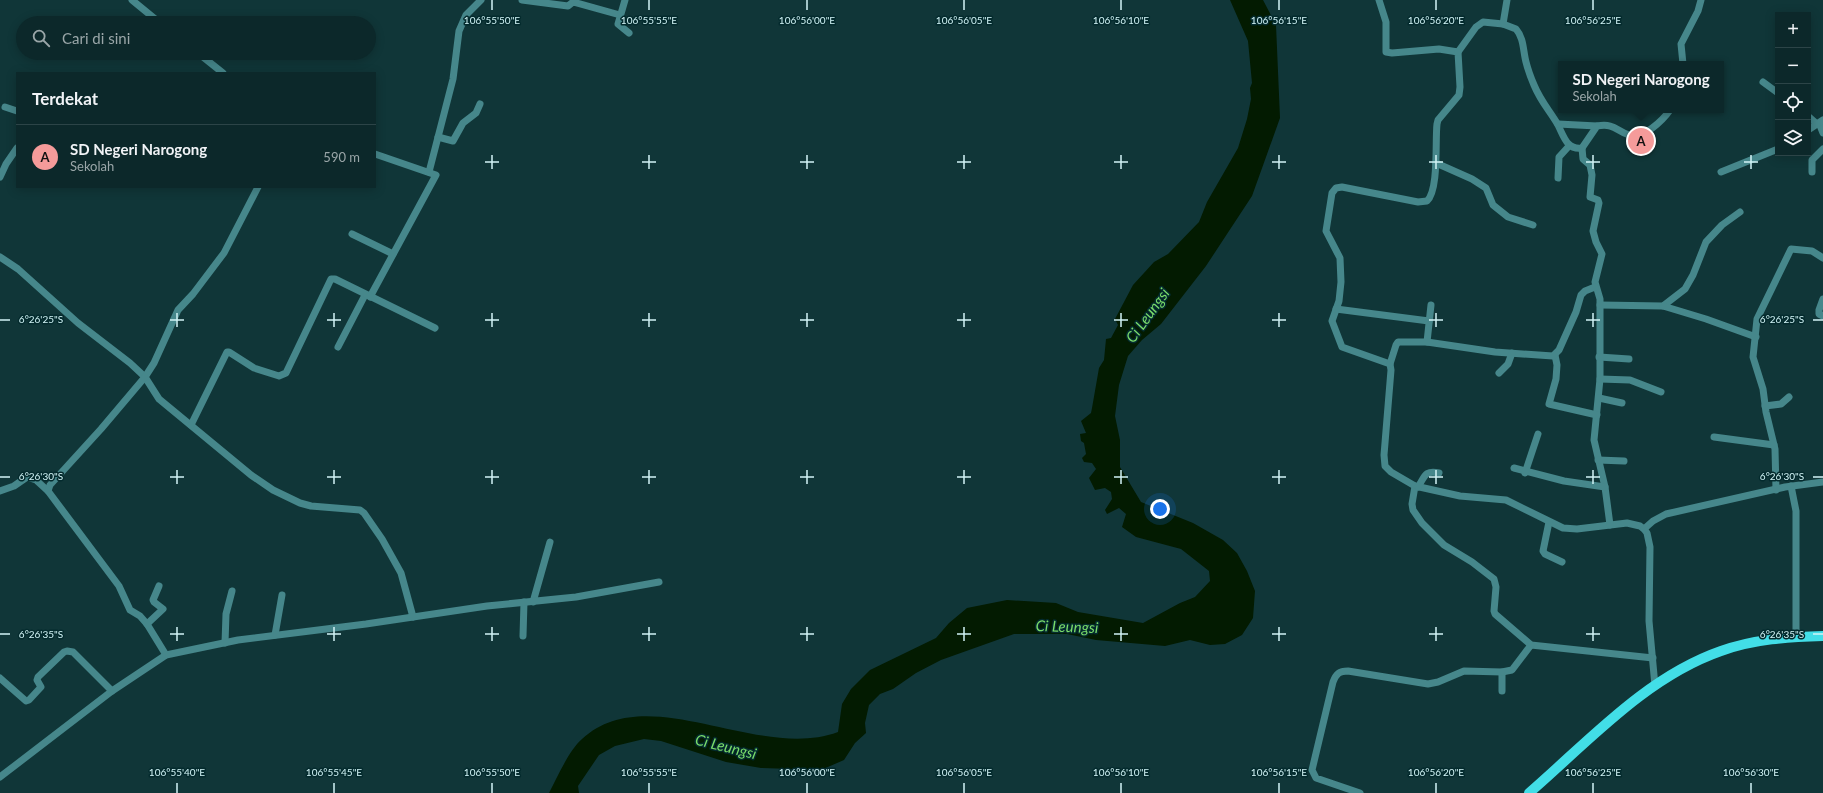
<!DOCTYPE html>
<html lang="id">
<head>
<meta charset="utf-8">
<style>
  :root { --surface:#0c282a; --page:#1a3436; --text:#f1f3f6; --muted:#9aa6a8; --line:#2c4447; --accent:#f59b9a }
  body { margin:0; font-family:Lato,sans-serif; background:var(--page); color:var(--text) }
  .controls { position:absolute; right:12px; top:12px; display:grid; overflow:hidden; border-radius:0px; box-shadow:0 2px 10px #0003 }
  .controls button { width:36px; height:36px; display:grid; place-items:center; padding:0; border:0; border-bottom:1px solid var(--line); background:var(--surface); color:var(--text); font:20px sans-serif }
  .you { position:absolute; left:1160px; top:509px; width:14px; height:14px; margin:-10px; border:3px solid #fff; border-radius:50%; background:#1a73e8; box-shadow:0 0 0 6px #1a73e833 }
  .badge { display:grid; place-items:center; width:26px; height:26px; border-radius:50%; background:var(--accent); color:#111; font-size:13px; font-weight:700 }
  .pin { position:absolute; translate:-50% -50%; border:2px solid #fff; box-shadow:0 1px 4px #0006 }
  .popup { position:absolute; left:1558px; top:61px; width:166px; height:52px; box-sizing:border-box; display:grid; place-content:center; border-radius:0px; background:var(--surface); filter:drop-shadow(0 1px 3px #0005); font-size:13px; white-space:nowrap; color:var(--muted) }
  .popup b { font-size:15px; color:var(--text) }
  .popup::after { content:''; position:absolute; left:50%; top:100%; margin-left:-8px; border:8px solid transparent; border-top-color:var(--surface) }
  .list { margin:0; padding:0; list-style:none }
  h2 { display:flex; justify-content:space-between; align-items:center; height:52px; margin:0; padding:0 16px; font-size:17px }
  h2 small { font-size:13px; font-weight:400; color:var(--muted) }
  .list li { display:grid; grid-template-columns:26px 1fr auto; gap:12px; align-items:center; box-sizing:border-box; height:64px; padding:0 16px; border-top:1px solid var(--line) }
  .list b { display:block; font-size:15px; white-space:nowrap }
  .list p { margin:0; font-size:13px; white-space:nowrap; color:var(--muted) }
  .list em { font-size:13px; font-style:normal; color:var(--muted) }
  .icon { flex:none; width:22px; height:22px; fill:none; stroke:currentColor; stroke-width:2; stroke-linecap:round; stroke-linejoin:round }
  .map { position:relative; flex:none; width:1823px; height:793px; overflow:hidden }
  .search { position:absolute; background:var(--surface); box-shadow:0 2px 10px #0003; left:16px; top:16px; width:360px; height:44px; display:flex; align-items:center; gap:10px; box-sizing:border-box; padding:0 14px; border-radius:22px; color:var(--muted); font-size:15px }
  .panel { position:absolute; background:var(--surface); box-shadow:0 2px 10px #0003; left:16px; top:72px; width:360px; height:116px; border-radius:0px }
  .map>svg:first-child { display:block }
  .water { fill:#031b01 }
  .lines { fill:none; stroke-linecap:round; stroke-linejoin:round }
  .street { stroke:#46878b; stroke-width:7 }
  .primary { stroke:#42dee7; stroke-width:10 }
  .ticks { fill:none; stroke:#d2f4f6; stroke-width:1.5 }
  .labels { text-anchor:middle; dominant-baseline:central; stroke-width:3; stroke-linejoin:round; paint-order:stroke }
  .water-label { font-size:15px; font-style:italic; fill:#7adc69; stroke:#042b2e }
  .ticks-label { font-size:10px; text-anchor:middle; fill:#d2f4f6; stroke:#042b2e; stroke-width:3; stroke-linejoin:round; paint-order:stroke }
</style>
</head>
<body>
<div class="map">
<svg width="1823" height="793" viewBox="0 0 1823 793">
  <rect width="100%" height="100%" fill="#103638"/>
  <path class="water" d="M 1230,0 L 1263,0 L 1276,25 L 1280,118 L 1261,171 L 1252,196 L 1206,266 L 1161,324 L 1142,340 L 1128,356 L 1119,385 L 1115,416 L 1120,440 L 1120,467 L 1141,502 L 1193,523 L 1223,540 L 1237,553 L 1247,571 L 1255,591 L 1253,618 L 1242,635 L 1225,644 L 1210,645 L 1190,640 L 1165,646 L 1096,640 L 1067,634 L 1014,634 L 941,660 L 916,673 L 893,689 L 880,694 L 869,705 L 865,723 L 866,733 L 855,743 L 844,760 L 821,770 L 761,768 L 726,762 L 661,741 L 644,739 L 615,746 L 599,755 L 578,786 L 579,793 L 549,793 C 557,778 569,750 582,739 C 648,678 758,762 838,732 L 842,704 L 851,689 L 870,670 L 936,638 L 949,623 L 967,608 L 1007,600 L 1056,603 L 1078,612 L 1143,623 L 1180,603 L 1195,597 L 1210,581 L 1209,571 L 1181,549 L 1136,537 L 1122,527 L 1126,514 L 1119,508 L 1107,514 L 1105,510 L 1112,499 L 1111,492 L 1105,488 L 1095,490 L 1089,478 L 1096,469 L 1092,463 L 1084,462 L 1082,458 L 1086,454 L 1084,443 L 1081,441 L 1080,434 L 1086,433 L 1081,421 L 1091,413 L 1092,408 L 1099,368 L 1104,360 L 1106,339 L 1111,338 L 1118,325 L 1115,319 L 1133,285 L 1154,262 L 1168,254 L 1199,222 L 1207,202 L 1238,148 L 1247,119 L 1251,99 L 1250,88 L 1252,83 L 1248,41 Z"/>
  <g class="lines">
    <g class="street">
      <polyline points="132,0 160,23"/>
      <polyline points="522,0 568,6 573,2 620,15"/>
      <polyline points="625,0 618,24 629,33"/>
      <path d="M 1379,0 L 1386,22 L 1386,52 L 1392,53 L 1439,49 L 1458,52 L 1460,87 L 1459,95 L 1438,120 L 1437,124 C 1435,141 1439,190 1427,201 L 1418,202 L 1342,187 L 1336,188 L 1332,193 L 1326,231 L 1340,258 L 1341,282 L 1339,301 L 1332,321 L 1342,347 L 1390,364 L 1391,370 L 1384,455 L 1385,466 L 1391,472 L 1415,486 L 1460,496 L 1506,500 L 1563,528 L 1577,529 L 1627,523 L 1640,526 L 1644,529 L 1647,533 L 1650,547 L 1649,621 L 1655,686"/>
      <polyline points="1503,24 1507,0"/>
      <path d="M 1458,52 L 1476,27 L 1483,22 L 1503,24 L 1516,29 C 1524,38 1523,51 1526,62 C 1528,70 1531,78 1534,85 C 1541,102 1550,111 1558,125 C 1564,137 1567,150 1582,148 L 1597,126 C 1615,123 1616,131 1629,135 C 1643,140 1663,120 1670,110"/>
      <polyline points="198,53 223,73"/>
      <polyline points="1683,64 1681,44 1698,11 1701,0"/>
      <polyline points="1763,82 1778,93"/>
      <polyline points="5,107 17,111"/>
      <polyline points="1808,116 1817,124"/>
      <polyline points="1819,123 1823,133"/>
      <polyline points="1558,124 1597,126"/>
      <polyline points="1808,130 1823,120"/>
      <polyline points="438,137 453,141 463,123 476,113 480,104"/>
      <polyline points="1582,148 1583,159 1590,165 1592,175 1590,197 1598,200 1599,203 1593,231 1596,242 1602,254 1595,282 1600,299 1600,379 1594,440 1605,487 1610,525"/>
      <polyline points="1436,163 1472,179 1486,188 1493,205 1508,217 1533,225"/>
      <polyline points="429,172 453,79 459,31 466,15 481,0"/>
      <polyline points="1721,172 1778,149"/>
      <polyline points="1812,172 1812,160 1823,149"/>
      <polyline points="0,177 6,164 17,148"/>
      <polyline points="1558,178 1559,157 1569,146"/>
      <polyline points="352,234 393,254"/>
      <polyline points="0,257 18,269 78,323 130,363 145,377 159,399 251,475 273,490 300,503 311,506 360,510 364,513 382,539 401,573 413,617"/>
      <polyline points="370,297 436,175 375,154"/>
      <polyline points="1823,299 1819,310 1819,314 1823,316"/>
      <polyline points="1600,305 1663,306 1685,289 1693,275 1706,242 1722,225 1740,212"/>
      <polyline points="1663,306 1706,319 1756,337"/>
      <polyline points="1336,309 1429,321"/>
      <polyline points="1427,342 1431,305"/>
      <polyline points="338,347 365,295"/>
      <polyline points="1555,355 1557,365 1556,379 1549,404 1597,415"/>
      <polyline points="1599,357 1629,359"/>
      <polyline points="1390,364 1396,345 1398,342 1427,342 1495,352 1553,356 1559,350 1576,312 1581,295 1585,291 1595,287"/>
      <polyline points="1499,373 1508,364 1512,353"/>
      <polyline points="1600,379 1630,380 1661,392"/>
      <polyline points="1599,398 1622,403"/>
      <polyline points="1765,406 1781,404 1789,397"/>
      <polyline points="191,425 227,352 229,352 254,368 279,376 286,373 331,279 335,279 435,328"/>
      <polyline points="1714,437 1774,445"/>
      <polyline points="1598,460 1624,461"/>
      <polyline points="1514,468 1564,481 1605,487"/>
      <polyline points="1525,473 1538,434"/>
      <polyline points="1415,486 1412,504 1413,510 1422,523 1444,545 1472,562 1494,579 1496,587 1494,611 1495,614 1531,645 1653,658"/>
      <polyline points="1791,486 1796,511 1796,637"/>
      <path d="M 1418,487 C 1425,476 1425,470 1439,473"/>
      <polyline points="1776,490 1775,449 1766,412 1763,389 1753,357 1757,319 1791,249 1812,251 1823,258"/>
      <polyline points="0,491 14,486 27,477 36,480 48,491"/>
      <polyline points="1549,522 1543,551 1545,554 1562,562"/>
      <polyline points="1644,529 1653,521 1666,514 1785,487 1823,482"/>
      <polyline points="533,602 550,542"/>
      <polyline points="147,624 163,609 154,602 153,600 159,586"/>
      <polyline points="275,635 282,595"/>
      <polyline points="523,636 524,602"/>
      <polyline points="225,643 226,614 232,591"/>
      <polyline points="166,655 147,624 140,616 130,610 119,586 48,491 50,485 101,429 145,377 154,363 178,310 193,294 224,253 258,187"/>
      <polyline points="1502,672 1502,691"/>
      <polyline points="0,678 26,701 29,700 41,687 37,680 38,677 64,652 67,651 73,652 112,691"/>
      <polyline points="0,777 112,691 166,655 238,640 366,624 487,606 576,597 659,582"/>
      <path d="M 1360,793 L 1316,778 L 1312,770 L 1333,682 C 1336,674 1339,671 1348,671 L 1428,684 L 1438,682 L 1464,671 L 1502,672 L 1512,670 L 1531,645"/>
    </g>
    <path class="primary" d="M 1529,793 C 1588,742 1646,677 1721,651 C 1754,639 1789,637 1823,636"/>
  </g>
  <path class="ticks" d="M 492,0 L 492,10M 649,0 L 649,10M 807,0 L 807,10M 964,0 L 964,10M 1121,0 L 1121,10M 1279,0 L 1279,10M 1436,0 L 1436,10M 1593,0 L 1593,10M 492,155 L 492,169M 649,155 L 649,169M 807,155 L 807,169M 964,155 L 964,169M 1121,155 L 1121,169M 1279,155 L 1279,169M 1436,155 L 1436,169M 1593,155 L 1593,169M 1751,155 L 1751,169M 485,162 L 499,162M 642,162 L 656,162M 800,162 L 814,162M 957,162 L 971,162M 1114,162 L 1128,162M 1272,162 L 1286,162M 1429,162 L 1443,162M 1586,162 L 1600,162M 1744,162 L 1758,162M 177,313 L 177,327M 334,313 L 334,327M 492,313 L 492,327M 649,313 L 649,327M 807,313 L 807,327M 964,313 L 964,327M 1121,313 L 1121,327M 1279,313 L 1279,327M 1436,313 L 1436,327M 1593,313 L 1593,327M 0,320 L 10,320M 170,320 L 184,320M 327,320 L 341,320M 485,320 L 499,320M 642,320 L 656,320M 800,320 L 814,320M 957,320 L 971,320M 1114,320 L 1128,320M 1272,320 L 1286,320M 1429,320 L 1443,320M 1586,320 L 1600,320M 1813,320 L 1823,320M 177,470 L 177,484M 334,470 L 334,484M 492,470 L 492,484M 649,470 L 649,484M 807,470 L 807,484M 964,470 L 964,484M 1121,470 L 1121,484M 1279,470 L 1279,484M 1436,470 L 1436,484M 1593,470 L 1593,484M 0,477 L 10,477M 170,477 L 184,477M 327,477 L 341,477M 485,477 L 499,477M 642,477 L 656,477M 800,477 L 814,477M 957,477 L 971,477M 1114,477 L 1128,477M 1272,477 L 1286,477M 1429,477 L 1443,477M 1586,477 L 1600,477M 1813,477 L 1823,477M 177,627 L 177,641M 334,627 L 334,641M 492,627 L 492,641M 649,627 L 649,641M 807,627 L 807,641M 964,627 L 964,641M 1121,627 L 1121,641M 1279,627 L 1279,641M 1436,627 L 1436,641M 1593,627 L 1593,641M 0,634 L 10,634M 170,634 L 184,634M 327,634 L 341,634M 485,634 L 499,634M 642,634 L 656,634M 800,634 L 814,634M 957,634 L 971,634M 1114,634 L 1128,634M 1272,634 L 1286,634M 1429,634 L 1443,634M 1586,634 L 1600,634M 1813,634 L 1823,634M 177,783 L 177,793M 334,783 L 334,793M 492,783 L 492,793M 649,783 L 649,793M 807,783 L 807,793M 964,783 L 964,793M 1121,783 L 1121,793M 1279,783 L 1279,793M 1436,783 L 1436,793M 1593,783 L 1593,793M 1751,783 L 1751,793"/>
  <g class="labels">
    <g class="water-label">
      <text transform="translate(1147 315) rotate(-54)">Ci Leungsi</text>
      <text transform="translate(1067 626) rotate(2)">Ci Leungsi</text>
      <text transform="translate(726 746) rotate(14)">Ci Leungsi</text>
    </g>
  </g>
  <g class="ticks-label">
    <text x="492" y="24">106°55'50"E</text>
    <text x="649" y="24">106°55'55"E</text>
    <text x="807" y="24">106°56'00"E</text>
    <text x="964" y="24">106°56'05"E</text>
    <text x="1121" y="24">106°56'10"E</text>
    <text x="1279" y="24">106°56'15"E</text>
    <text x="1436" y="24">106°56'20"E</text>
    <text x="1593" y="24">106°56'25"E</text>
    <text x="41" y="323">6°26'25"S</text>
    <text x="1782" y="323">6°26'25"S</text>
    <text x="41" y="480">6°26'30"S</text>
    <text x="1782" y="480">6°26'30"S</text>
    <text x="41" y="638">6°26'35"S</text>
    <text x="1782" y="638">6°26'35"S</text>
    <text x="177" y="776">106°55'40"E</text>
    <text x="334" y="776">106°55'45"E</text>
    <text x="492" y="776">106°55'50"E</text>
    <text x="649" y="776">106°55'55"E</text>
    <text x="807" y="776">106°56'00"E</text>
    <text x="964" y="776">106°56'05"E</text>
    <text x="1121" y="776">106°56'10"E</text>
    <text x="1279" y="776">106°56'15"E</text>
    <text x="1436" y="776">106°56'20"E</text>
    <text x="1593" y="776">106°56'25"E</text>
    <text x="1751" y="776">106°56'30"E</text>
  </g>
</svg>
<div class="controls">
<button>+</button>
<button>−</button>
<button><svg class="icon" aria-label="locate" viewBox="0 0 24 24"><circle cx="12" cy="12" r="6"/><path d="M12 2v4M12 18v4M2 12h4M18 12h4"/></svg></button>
<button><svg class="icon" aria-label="layers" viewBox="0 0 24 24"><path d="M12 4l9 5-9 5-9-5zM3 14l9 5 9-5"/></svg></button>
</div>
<div class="you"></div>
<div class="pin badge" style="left:1641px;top:141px">A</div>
<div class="popup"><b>SD Negeri Narogong</b>Sekolah</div>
<div class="search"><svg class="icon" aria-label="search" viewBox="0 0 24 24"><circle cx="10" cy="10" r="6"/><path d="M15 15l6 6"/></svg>Cari di sini</div>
<section class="panel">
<h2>Terdekat<small></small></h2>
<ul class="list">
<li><span class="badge">A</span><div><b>SD Negeri Narogong</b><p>Sekolah</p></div><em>590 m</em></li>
</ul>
</section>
</div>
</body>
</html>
